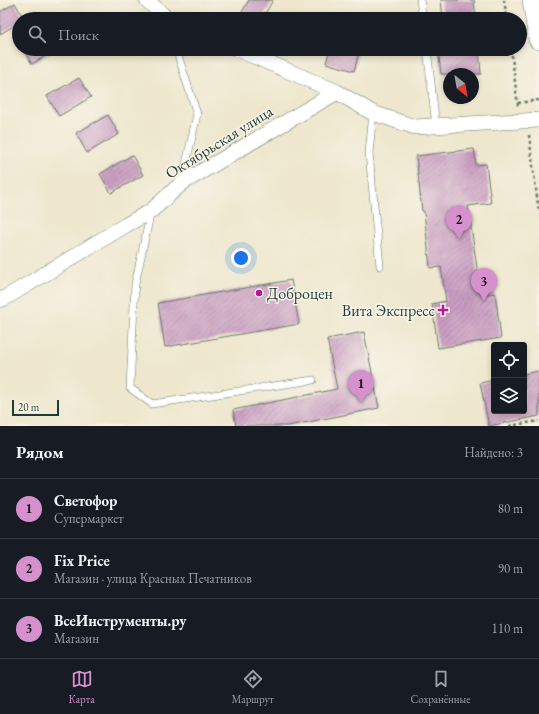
<!DOCTYPE html>
<html lang="ru">
<head>
<meta charset="utf-8">
<style>
  :root { --surface:#171b24; --page:#20242c; --text:#f1f3f6; --muted:#9ea1a6; --line:#363941; --accent:#d690ce }
  body { margin:0; font-family:"EB Garamond",serif; background:var(--page); color:var(--text) }
  .controls { position:absolute; right:12px; bottom:12px; display:grid; overflow:hidden; border-radius:4px; box-shadow:0 2px 6px #0003 }
  .controls button { width:36px; height:36px; display:grid; place-items:center; padding:0; border:0; border-bottom:1px solid var(--line); background:var(--surface); color:var(--text); font:20px sans-serif }
  .compass { position:absolute; left:443px; top:68px; width:36px; height:36px; border-radius:50%; background:var(--surface); box-shadow:0 2px 6px #0003; rotate:149deg }
  .scale { position:absolute; left:12px; bottom:10px; width:47px; box-sizing:border-box; padding-left:4px; border:2px solid #1f3d34; border-top:0; font-size:11px; line-height:14px; white-space:nowrap; color:#1f3d34; -webkit-text-stroke:3px #f7f3e8; paint-order:stroke }
  .you { position:absolute; left:241px; top:258px; width:14px; height:14px; margin:-10px; border:3px solid #fff; border-radius:50%; background:#1a73e8; box-shadow:0 0 0 6px #1a73e833 }
  .badge { display:grid; place-items:center; width:26px; height:26px; border-radius:50%; background:var(--accent); color:#111; font-size:13px; font-weight:700 }
  .pin { position:absolute; translate:-50% -33px; filter:drop-shadow(0 1px 2px #0008) }
  .pin::after { content:''; position:absolute; top:21px; width:14px; height:12px; background:inherit; clip-path:polygon(0 0,100% 0,50% 100%) }
  .list { margin:0; padding:0; list-style:none }
  h2 { display:flex; justify-content:space-between; align-items:center; height:52px; margin:0; padding:0 16px; font-size:17px }
  h2 small { font-size:13px; font-weight:400; color:var(--muted) }
  .list li { display:grid; grid-template-columns:26px 1fr auto; gap:12px; align-items:center; box-sizing:border-box; height:60px; padding:0 16px; border-top:1px solid var(--line) }
  .list b { display:block; font-size:15px; white-space:nowrap }
  .list p { margin:0; font-size:13px; white-space:nowrap; color:var(--muted) }
  .list em { font-size:13px; font-style:normal; color:var(--muted) }
  .icon { flex:none; width:22px; height:22px; fill:none; stroke:currentColor; stroke-width:2; stroke-linecap:round; stroke-linejoin:round }
  .map { position:relative; flex:none; width:539px; height:426px; overflow:hidden }
  .search { position:absolute; background:var(--surface); box-shadow:0 2px 6px #0003; left:12px; right:12px; top:12px; height:44px; display:flex; align-items:center; gap:10px; box-sizing:border-box; padding:0 14px; border-radius:22px; color:var(--muted); font-size:15px }
  .sheet { height:232px; background:var(--surface) }
  nav { display:flex; justify-content:space-around; align-items:center; box-sizing:border-box; height:56px; border-top:1px solid var(--line); background:var(--surface); font-size:11px; color:var(--muted) }
  nav a { display:grid; justify-items:center; gap:2px }
  nav .on { color:var(--accent) }
  .map>svg:first-child { display:block }
  .building { fill:url(#building-hatch) }
  .lines { fill:none; stroke-linecap:round; stroke-linejoin:round }
  .lane-casing { stroke:#67786a; stroke-width:8 }
  .street-casing { stroke:#67786a; stroke-width:16 }
  .secondary-casing { stroke:#67786a; stroke-width:22 }
  .path { stroke:#67786a; stroke-width:2.5; stroke-dasharray:3 3; stroke-linecap:butt }
  .lane { stroke:#fff; stroke-width:7 }
  .street { stroke:#fff; stroke-width:15 }
  .secondary { stroke:#fff; stroke-width:21 }
  .poi-dot { fill:#b5179e; stroke:#f7f3e8; stroke-width:1.5 }
  .labels { text-anchor:middle; dominant-baseline:central; stroke-width:3; stroke-linejoin:round; paint-order:stroke }
  .street-label { font-size:16px; fill:#1f3d34; stroke:#f7f3e8 }
  .poi-label { font-size:16px; fill:#1f3d34; stroke:#f7f3e8; text-anchor:start }
</style>
</head>
<body>
<div class="map">
<svg width="539" height="426" viewBox="0 0 539 426">
  <defs>
    <pattern id="building-hatch" width="6" height="6" patternUnits="userSpaceOnUse"><rect width="6" height="6" fill="#c99cc1"/><path d="M-1 1l2-2M0 6l6-6M5 7l2-2" fill="none" stroke="#a3809e"/></pattern>
  </defs>
  <rect width="100%" height="100%" fill="#f7f3e8"/>
  <filter id="ink" filterUnits="userSpaceOnUse"><feTurbulence type="fractalNoise" baseFrequency=".025" numOctaves="2"/><feDisplacementMap in="SourceGraphic" scale="8" xChannelSelector="R" yChannelSelector="G"/><feConvolveMatrix kernelMatrix="1 2 1 2 8 2 1 2 1" color-interpolation-filters="sRGB"/></filter>
  <filter id="wash" filterUnits="userSpaceOnUse"><feTurbulence type="fractalNoise" baseFrequency=".012" numOctaves="4" result="noise"/><feDisplacementMap in="SourceGraphic" scale="16" xChannelSelector="R" yChannelSelector="G"/><feGaussianBlur stdDeviation="0.9" result="paint"/><feColorMatrix in="noise" values="0 0 0 0 0 0 0 0 0 0 0 0 0 0 0 0 0 1.4 0 .05"/><feComposite in="paint" operator="in"/></filter>
  <g filter="url(#wash)">
    <rect width="100%" height="100%" fill="#eee7cd"/>
    <g id="blocks">
      <g class="building">
        <polygon points="249,0 273,0 262,19 238,19"/>
        <polygon points="441,0 474,0 476,19 443,19"/>
        <polygon points="15,3 24,19 19,19 19,23 0,34 0,12"/>
        <polygon points="23,49 57,49 32,64"/>
        <polygon points="330,49 360,49 354,71 326,63"/>
        <polygon points="438,49 479,49 481,74 441,74"/>
        <polygon points="79,78 91,97 59,116 47,96"/>
        <polygon points="108,115 119,134 87,153 76,133"/>
        <polygon points="474,149 476,165 486,164 491,203 468,206 481,295 495,293 501,338 438,348 432,304 446,301 441,267 430,268 424,211 422,211 416,156"/>
        <polygon points="132,155 143,175 111,193 100,174"/>
        <polygon points="291,280 299,324 165,347 158,303"/>
        <polygon points="364,332 379,408 288,426 236,426 233,410 337,389 327,339"/>
        <polygon points="539,371 539,416 489,426 480,383 494,380 494,411 524,411 524,374"/>
      </g>
    </g>
  </g>
  <g filter="url(#ink)">
    <use href="#blocks" fill-opacity="0" stroke="#67786a" stroke-width="1"/>
    <g class="lines">
      <g class="lane-casing">
        <g id="lane">
          <polyline points="420,0 423,19"/>
          <polyline points="176,49 197,114 182,182"/>
          <polyline points="427,49 436,126"/>
          <polyline points="373,113 369,153 380,266"/>
          <polyline points="151,211 135,284 130,388 152,404 313,380"/>
        </g>
      </g>
      <g class="street-casing">
        <g id="street">
          <polyline points="147,0 167,19"/>
          <polyline points="237,49 337,92 373,113 415,127 539,120"/>
          <polyline points="0,300 5,298 126,225 151,211 182,183 337,92"/>
        </g>
      </g>
      <g class="secondary-casing">
        <polyline id="secondary" points="533,0 539,39"/>
      </g>
      <g class="path">
        <polyline points="504,0 507,19"/>
        <polyline points="511,49 518,106"/>
        <polyline points="518,103 539,100"/>
        <polyline points="529,135 539,212"/>
        <polyline points="509,426 539,421"/>
      </g>
      <use href="#lane" class="lane"/>
      <use href="#street" class="street"/>
      <use href="#secondary" class="secondary"/>
    </g>
  </g>
  <g class="poi-dot">
    <circle cx="259" cy="293" r="4"/>
    <path d="M441 304h4v4h4v4h-4v4h-4v-4h-4v-4h4z"/>
  </g>
  <g class="labels">
    <g class="street-label">
      <text transform="translate(219 142) rotate(-32)">Октябрьская улица</text>
    </g>
    <g class="poi-label">
      <text x="267" y="293">Доброцен</text>
      <text x="435" y="310" text-anchor="end">Вита Экспресс</text>
    </g>
  </g>
</svg>
<div class="controls">
<button><svg class="icon" aria-label="locate" viewBox="0 0 24 24"><circle cx="12" cy="12" r="6"/><path d="M12 2v4M12 18v4M2 12h4M18 12h4"/></svg></button>
<button><svg class="icon" aria-label="layers" viewBox="0 0 24 24"><path d="M12 4l9 5-9 5-9-5zM3 14l9 5 9-5"/></svg></button>
</div>
<svg class="compass" viewBox="-18 -18 36 36"><path d="M0-13l5 13h-10z" fill="#e53935"/><path d="M0 13l5-13h-10z" fill="#9ea1a6"/></svg>
<div class="scale">20 m</div>
<div class="you"></div>
<div class="pin badge" style="left:361px;top:403px">1</div>
<div class="pin badge" style="left:459px;top:239px">2</div>
<div class="pin badge" style="left:484px;top:301px">3</div>
<div class="search"><svg class="icon" aria-label="search" viewBox="0 0 24 24"><circle cx="10" cy="10" r="6"/><path d="M15 15l6 6"/></svg>Поиск</div>
</div>
<section class="sheet">
<h2>Рядом<small>Найдено: 3</small></h2>
<ul class="list">
<li><span class="badge">1</span><div><b>Светофор</b><p>Супермаркет</p></div><em>80 m</em></li>
<li><span class="badge">2</span><div><b>Fix Price</b><p>Магазин · улица Красных Печатников</p></div><em>90 m</em></li>
<li><span class="badge">3</span><div><b>ВсеИнструменты.ру</b><p>Магазин</p></div><em>110 m</em></li>
</ul>
</section>
<nav>
<a class="on"><svg class="icon" aria-label="map" viewBox="0 0 24 24"><path d="M3 6l6-2 6 2 6-2v14l-6 2-6-2-6 2zM9 4v14M15 6v14"/></svg>Карта</a>
<a><svg class="icon" aria-label="directions" viewBox="0 0 24 24"><path d="M12 3l9 9-9 9-9-9zM9 14v-3h6M13 9l2 2-2 2"/></svg>Маршрут</a>
<a><svg class="icon" aria-label="saved" viewBox="0 0 24 24"><path d="M7 4h10v16l-5-4-5 4z"/></svg>Сохранённые</a>
</nav>
</body>
</html>
